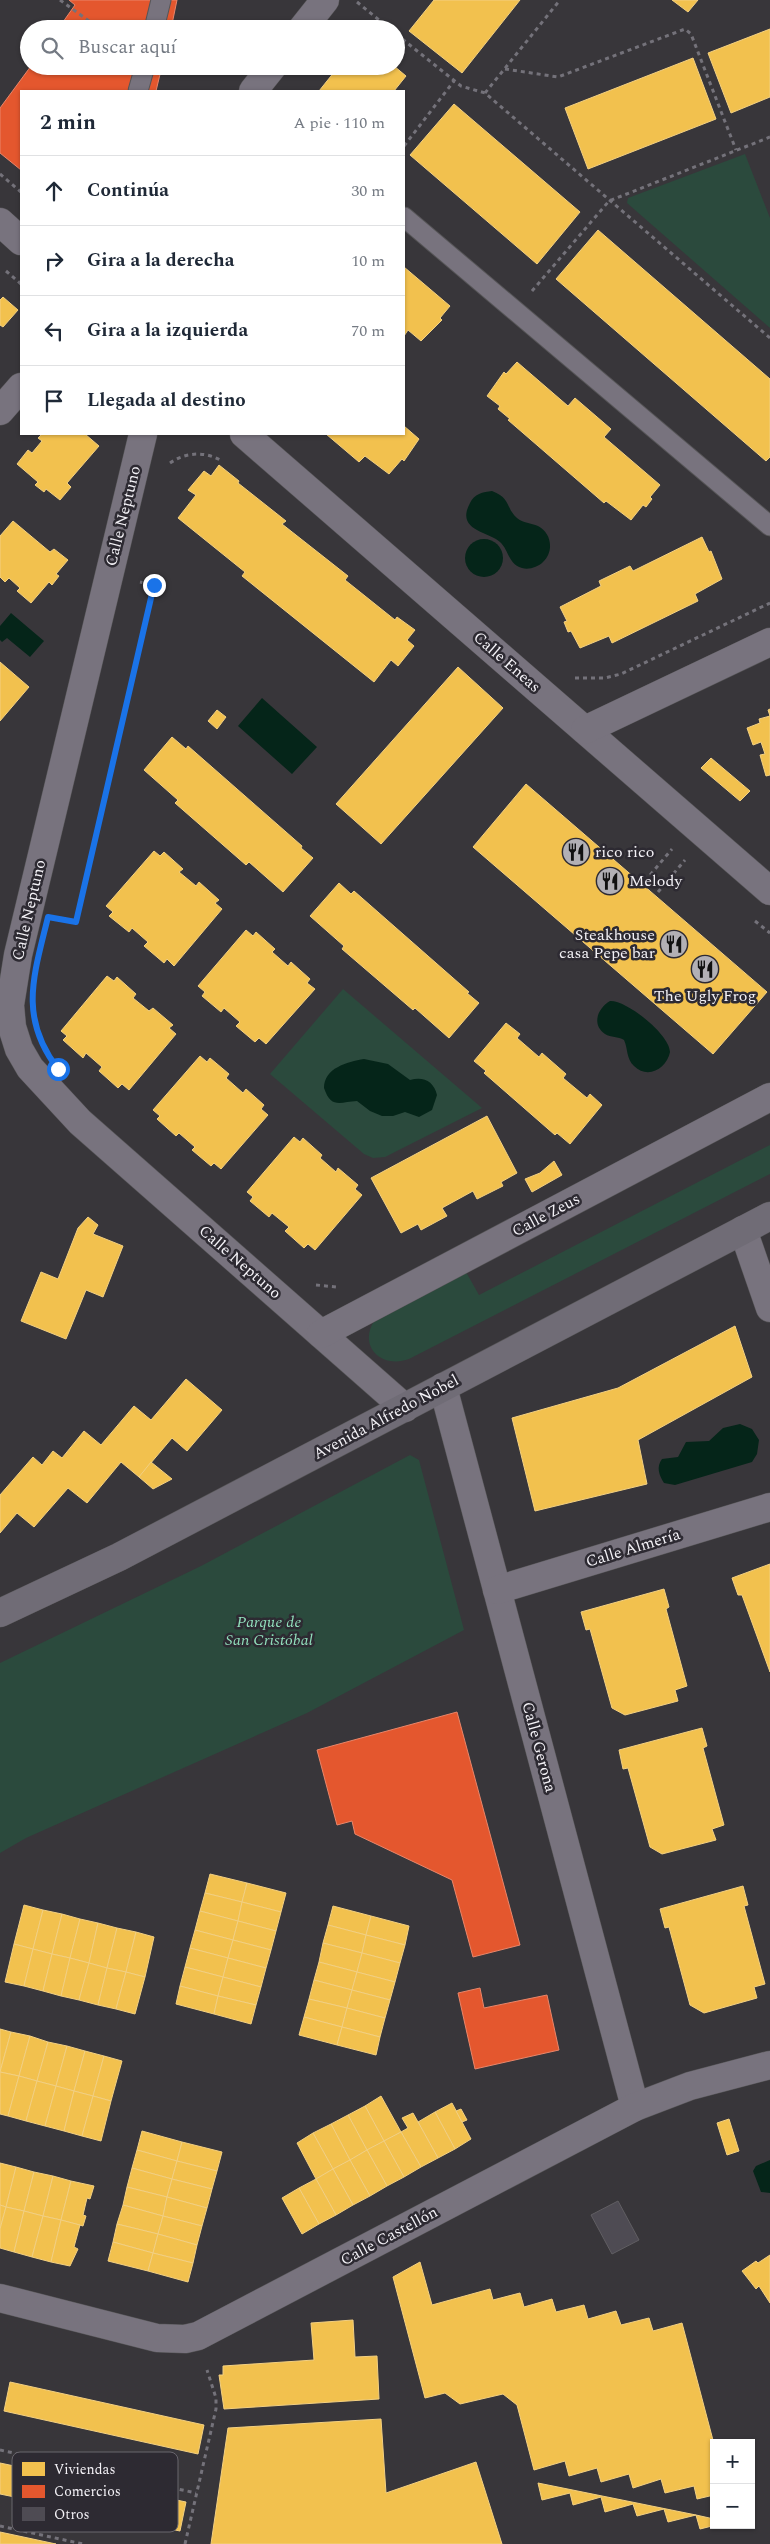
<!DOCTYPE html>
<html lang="es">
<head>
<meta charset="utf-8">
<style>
  :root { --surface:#fff; --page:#f6f6f7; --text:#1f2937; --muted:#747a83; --line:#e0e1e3 }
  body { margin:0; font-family:Spectral,serif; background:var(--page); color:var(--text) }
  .controls { position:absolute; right:15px; bottom:15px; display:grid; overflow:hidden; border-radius:0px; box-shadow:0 1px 4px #0004 }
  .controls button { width:45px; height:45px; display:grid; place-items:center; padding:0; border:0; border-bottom:1px solid var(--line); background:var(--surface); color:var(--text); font:25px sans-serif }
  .stop { position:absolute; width:15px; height:15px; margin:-11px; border:4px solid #1a73e8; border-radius:50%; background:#fff }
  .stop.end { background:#1a73e8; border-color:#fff; box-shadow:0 1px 5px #0008 }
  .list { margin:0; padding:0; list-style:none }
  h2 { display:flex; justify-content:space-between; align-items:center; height:65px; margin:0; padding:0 20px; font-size:21px }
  h2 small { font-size:16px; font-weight:400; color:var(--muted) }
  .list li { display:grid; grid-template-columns:32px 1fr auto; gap:15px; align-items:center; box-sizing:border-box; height:70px; padding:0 20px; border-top:1px solid var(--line) }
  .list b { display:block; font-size:19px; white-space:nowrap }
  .list em { font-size:16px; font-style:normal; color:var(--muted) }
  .icon { flex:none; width:28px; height:28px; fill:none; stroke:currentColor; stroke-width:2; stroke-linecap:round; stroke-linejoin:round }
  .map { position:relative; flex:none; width:770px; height:2544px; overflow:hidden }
  .search { position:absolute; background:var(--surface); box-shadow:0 1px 4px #0004; left:20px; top:20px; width:385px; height:55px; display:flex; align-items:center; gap:12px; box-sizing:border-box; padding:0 18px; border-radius:28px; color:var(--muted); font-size:19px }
  .panel { position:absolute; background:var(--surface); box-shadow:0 1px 4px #0004; left:20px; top:90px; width:385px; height:345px; border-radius:0px }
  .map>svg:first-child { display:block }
  .green { fill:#2b4a3d }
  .water { fill:#052519 }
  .homes { fill:#f2c14e; stroke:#f3d081 }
  .shops { fill:#e4572e; stroke:#e9866a }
  .building { fill:#4e4b53; stroke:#605e62 }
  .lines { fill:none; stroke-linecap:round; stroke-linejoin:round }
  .lane-casing { stroke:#565557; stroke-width:21 }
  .street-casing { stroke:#565557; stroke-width:29 }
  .secondary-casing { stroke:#565557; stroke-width:29 }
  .path { stroke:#74727a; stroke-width:3; stroke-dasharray:4 4; stroke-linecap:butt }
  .lane { stroke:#78737e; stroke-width:19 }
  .street { stroke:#78737e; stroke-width:28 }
  .secondary { stroke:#706c76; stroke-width:28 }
  .route { stroke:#1a73e8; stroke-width:6 }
  .labels { text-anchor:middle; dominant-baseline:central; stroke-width:5; stroke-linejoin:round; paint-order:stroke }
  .street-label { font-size:16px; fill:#f4f2f7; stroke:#2d2a32 }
  .poi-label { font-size:16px; fill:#f4f2f7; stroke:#2d2a32; text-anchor:start }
  .park-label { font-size:16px; font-style:italic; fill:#91dfbc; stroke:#2d2a32 }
  .key { fill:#2d2a32; stroke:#69666d; stroke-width:1 }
  .key-label { font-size:14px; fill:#f4f2f7 }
</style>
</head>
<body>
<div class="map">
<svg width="770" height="2544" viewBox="0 0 770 2544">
  <rect width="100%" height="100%" fill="#38363a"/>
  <g class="green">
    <polygon points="745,154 770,218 770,328 627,203 628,198"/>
    <polygon points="343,989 482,1108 385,1157 373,1158 364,1154 270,1074"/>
    <path d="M 770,1145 L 770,1174 L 409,1359 C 382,1369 358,1347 374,1321 L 466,1272 L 479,1295 Z"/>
    <polygon points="410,1455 419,1460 464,1630 307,1713 26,1838 0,1853 0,1663 201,1566"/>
  </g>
  <g class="water">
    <path d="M 492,491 C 511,498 505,507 517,518 C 523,523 531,523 538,526 C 552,533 554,552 543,562 C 538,567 529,570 522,568 C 508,564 509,550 500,542 C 489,531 455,531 470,503 C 474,494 483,492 492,491 Z"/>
    <circle cx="484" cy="558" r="19"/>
    <polygon points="11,613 44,641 30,657 7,638 2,642 0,640 0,626"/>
    <polygon points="262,698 317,747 292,774 238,726"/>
    <path d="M 610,1001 C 627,1000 670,1035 670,1052 C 667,1068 648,1080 634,1066 C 626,1059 628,1048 624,1040 C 618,1036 611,1038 605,1034 C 591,1024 598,1008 610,1001 Z"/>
    <path d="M 364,1059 L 388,1064 L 410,1080 C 423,1076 434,1081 437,1095 L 432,1110 L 419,1117 L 405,1112 L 393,1116 L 382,1116 L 370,1111 L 357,1101 C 340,1102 331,1109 324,1088 C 324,1068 347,1062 364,1059 Z"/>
    <path d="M 740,1424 L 752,1429 L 759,1440 L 757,1454 L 752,1462 L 675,1485 L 664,1483 C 659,1475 656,1467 662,1459 L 678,1457 L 686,1442 L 709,1441 L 723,1428 Z"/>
    <polygon points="770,2160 770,2193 761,2192 753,2171 756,2166"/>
  </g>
  <g class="homes">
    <polygon points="434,0 520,0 462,73 409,31"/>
    <polygon points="672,0 698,0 688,12"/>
    <polygon points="770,29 770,97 731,113 708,53"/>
    <polygon points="693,58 716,119 588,169 565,108"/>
    <polygon points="339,66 394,66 406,76 394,91 319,91"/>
    <polygon points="454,104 580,212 537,264 410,155"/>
    <polygon points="598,230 770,379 770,457 766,461 556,279"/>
    <polygon points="404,267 450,306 440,318 442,320 421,341 408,330 404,336"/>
    <polygon points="3,297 18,310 3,327 0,325 0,300"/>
    <polygon points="517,362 568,406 575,398 611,429 604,437 660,485 650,497 652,499 646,507 643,505 631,520 606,501 604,503 508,420 510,419 498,409 500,406 487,396 504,372 506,374"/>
    <polygon points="404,426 419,439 404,461 402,459 389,474 365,456 359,462 326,434 404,434"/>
    <polygon points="42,434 85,434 99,446 67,483 71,487 60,500 46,489 44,492 35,485 38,482 17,464 28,450 32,453 42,441 38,438"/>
    <polygon points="219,465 239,481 238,483 286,521 282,524 348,576 345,580 395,620 397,617 415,630 407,640 414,646 398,666 391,660 374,682 242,576 245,572 178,518 196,495 188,490 204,471 211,476"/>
    <polygon points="13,521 50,552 54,549 68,560 56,574 59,576 52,585 49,582 31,603 17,591 20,588 9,578 5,582 0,577 0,536"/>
    <polygon points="702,537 709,552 711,551 722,579 695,594 698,601 612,643 609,636 580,648 571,631 568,632 564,622 567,621 560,607 601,586 599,581 630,566 633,571"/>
    <polygon points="0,662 29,687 0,721"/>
    <polygon points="458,667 503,708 381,844 336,804"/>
    <polygon points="770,709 770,775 766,776 760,755 765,754 761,742 753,745 747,728 760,723 759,719 770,716 768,710"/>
    <polygon points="217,710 226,717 217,729 208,721"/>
    <polygon points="172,737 186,749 188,746 302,846 301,848 313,858 283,892 249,862 246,865 175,803 178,800 144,770"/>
    <polygon points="711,758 750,791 740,801 701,768"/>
    <polygon points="526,784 767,992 713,1054 473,847"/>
    <polygon points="154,851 160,856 164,852 183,869 179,872 196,886 199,882 219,900 215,903 222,909 174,966 167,959 164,963 144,946 148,942 132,928 129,932 109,916 113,912 106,906"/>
    <polygon points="339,883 351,894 354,891 469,992 467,993 479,1003 449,1038 415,1008 413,1010 342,949 344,946 310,916"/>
    <polygon points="246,930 253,936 256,932 275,949 272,952 288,966 291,962 310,979 307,983 315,989 266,1044 259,1038 255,1042 236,1026 240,1022 224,1008 221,1012 202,996 205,992 198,986"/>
    <polygon points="107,976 114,981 117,977 136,994 133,998 149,1011 153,1008 173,1025 169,1028 176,1034 129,1090 122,1084 118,1088 99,1071 102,1067 86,1053 83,1058 63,1040 67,1036 61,1031"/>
    <polygon points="506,1023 520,1034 517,1038 539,1057 542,1053 566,1074 563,1078 587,1098 590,1094 602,1105 570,1144 557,1133 555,1135 484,1073 486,1071 474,1061"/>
    <polygon points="200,1056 207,1062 210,1058 229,1074 226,1078 243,1093 246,1089 264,1105 261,1109 268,1115 221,1169 214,1163 211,1166 192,1150 195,1147 179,1133 176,1136 157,1119 160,1116 153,1110"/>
    <polygon points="487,1116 517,1173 501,1182 503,1186 477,1199 473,1191 442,1208 447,1216 421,1230 418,1224 401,1233 371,1178"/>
    <polygon points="294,1137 300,1142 303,1138 322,1155 320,1158 336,1172 338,1168 358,1185 355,1189 362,1195 315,1250 308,1244 304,1248 285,1231 289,1227 272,1213 269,1217 250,1201 253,1197 247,1192"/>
    <polygon points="554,1161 562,1175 532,1192 525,1179 540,1173"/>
    <polygon points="88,1217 98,1225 93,1234 123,1246 103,1297 86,1290 66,1339 21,1321 41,1272 58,1279 78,1228"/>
    <polygon points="735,1326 752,1377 638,1440 647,1484 535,1511 512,1418 618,1388"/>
    <polygon points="186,1379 222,1410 187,1451 172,1438 139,1477 121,1462 87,1503 68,1488 34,1527 17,1513 0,1533 0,1495 33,1457 42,1465 53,1451 62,1458 84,1431 101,1445 134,1406 151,1420"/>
    <polygon points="151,1462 172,1479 153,1489 139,1477"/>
    <polygon points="770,1564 770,1672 742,1595 738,1595 732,1578"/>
    <polygon points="664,1589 669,1607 666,1609 687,1686 675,1690 678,1701 625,1715 612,1708 590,1629 586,1630 581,1612"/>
    <polygon points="702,1728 707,1746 703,1748 724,1825 712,1829 716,1840 662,1854 650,1847 628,1768 623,1769 619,1750"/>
    <polygon points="210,1874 247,1883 242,1902 205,1893"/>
    <polygon points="247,1883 286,1893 281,1912 242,1902"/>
    <polygon points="743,1886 748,1905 744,1906 765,1984 754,1987 757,1998 704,2013 690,2005 669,1927 665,1928 660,1909"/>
    <polygon points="205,1893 242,1902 238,1921 200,1911"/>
    <polygon points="242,1902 281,1912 276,1931 238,1921"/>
    <polygon points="24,1905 43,1910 33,1949 14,1944"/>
    <polygon points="333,1906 371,1916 366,1935 328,1925"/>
    <polygon points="43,1910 62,1914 52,1954 33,1949"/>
    <polygon points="200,1911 238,1921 233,1940 195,1930"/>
    <polygon points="62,1914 80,1919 70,1958 52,1954"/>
    <polygon points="371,1916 409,1926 405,1945 366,1935"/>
    <polygon points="80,1919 98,1923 89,1963 70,1958"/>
    <polygon points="238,1921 276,1931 271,1950 233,1940"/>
    <polygon points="98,1923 117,1928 107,1968 89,1963"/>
    <polygon points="328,1925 366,1935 362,1953 323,1943"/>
    <polygon points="117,1928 136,1932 126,1972 107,1968"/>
    <polygon points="195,1930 233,1940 228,1958 190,1948"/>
    <polygon points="136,1932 154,1937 145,1977 126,1972"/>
    <polygon points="366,1935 405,1945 400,1963 362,1953"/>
    <polygon points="233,1940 271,1950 266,1968 228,1958"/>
    <polygon points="323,1943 362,1953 357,1972 319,1962"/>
    <polygon points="14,1944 33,1949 24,1986 5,1982"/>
    <polygon points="190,1948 228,1958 223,1977 185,1967"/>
    <polygon points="33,1949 52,1954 43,1991 24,1986"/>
    <polygon points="362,1953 400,1963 395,1982 357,1972"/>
    <polygon points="52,1954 70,1958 61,1996 43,1991"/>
    <polygon points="70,1958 89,1963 79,2000 61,1996"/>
    <polygon points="228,1958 266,1968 261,1987 223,1977"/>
    <polygon points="319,1962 357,1972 352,1990 314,1980"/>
    <polygon points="89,1963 107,1968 98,2005 79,2000"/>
    <polygon points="185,1967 223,1977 218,1996 180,1986"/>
    <polygon points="107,1968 126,1972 116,2009 98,2005"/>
    <polygon points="126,1972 145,1977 135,2014 116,2009"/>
    <polygon points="357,1972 395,1982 390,2000 352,1990"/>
    <polygon points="223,1977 261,1987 256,2005 218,1996"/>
    <polygon points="314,1980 352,1990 347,2008 309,1999"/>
    <polygon points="180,1986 218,1996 214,2014 176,2004"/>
    <polygon points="352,1990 390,2000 385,2018 347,2008"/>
    <polygon points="218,1996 256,2005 251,2024 214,2014"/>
    <polygon points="309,1999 347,2008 342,2027 304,2017"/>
    <polygon points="347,2008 385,2018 380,2037 342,2027"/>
    <polygon points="304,2017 342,2027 337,2045 299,2035"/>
    <polygon points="342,2027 380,2037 376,2055 337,2045"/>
    <polygon points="0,2029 11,2032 0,2072"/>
    <polygon points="11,2032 30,2036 19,2076 0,2072"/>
    <polygon points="30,2036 48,2042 37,2081 19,2076"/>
    <polygon points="48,2042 67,2046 56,2086 37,2081"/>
    <polygon points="67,2046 85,2051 74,2091 56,2086"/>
    <polygon points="85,2051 104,2056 93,2096 74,2091"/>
    <polygon points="104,2056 122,2061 111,2101 93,2096"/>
    <polygon points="0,2072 19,2076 8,2116 0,2114"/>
    <polygon points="19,2076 37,2081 26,2121 8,2116"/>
    <polygon points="37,2081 56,2086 45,2126 26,2121"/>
    <polygon points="56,2086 74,2091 64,2131 45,2126"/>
    <polygon points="74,2091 93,2096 82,2136 64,2131"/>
    <polygon points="93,2096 111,2101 101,2141 82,2136"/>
    <polygon points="381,2096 401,2132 384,2141 365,2106"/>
    <polygon points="452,2103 471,2139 455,2149 435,2112"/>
    <polygon points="365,2106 384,2141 367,2150 348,2115"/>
    <polygon points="461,2109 467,2120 462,2122 456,2111"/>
    <polygon points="435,2112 455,2149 438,2158 418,2122"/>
    <polygon points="413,2113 438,2158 421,2167 401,2132 408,2128 402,2118"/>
    <polygon points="348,2115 367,2150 350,2160 331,2124"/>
    <polygon points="729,2119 739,2151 727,2155 717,2123"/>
    <polygon points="331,2124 350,2160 333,2169 313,2133"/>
    <polygon points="142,2131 182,2142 177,2161 137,2150"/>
    <polygon points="401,2132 421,2167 404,2177 384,2141"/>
    <polygon points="313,2133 333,2169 316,2179 297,2143"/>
    <polygon points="384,2141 404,2177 387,2186 367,2150"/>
    <polygon points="182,2142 222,2152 217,2171 177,2161"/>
    <polygon points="137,2150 177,2161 172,2179 132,2168"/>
    <polygon points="367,2150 387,2186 370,2196 350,2160"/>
    <polygon points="350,2160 370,2196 353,2205 333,2169"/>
    <polygon points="177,2161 217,2171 212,2189 172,2179"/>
    <polygon points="0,2163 16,2167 6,2207 0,2205"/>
    <polygon points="16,2167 34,2172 24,2211 6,2207"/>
    <polygon points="132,2168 172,2179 167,2197 127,2187"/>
    <polygon points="333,2169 353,2205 336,2215 316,2179"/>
    <polygon points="34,2172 53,2176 43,2216 24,2211"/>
    <polygon points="53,2176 71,2181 61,2220 43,2216"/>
    <polygon points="172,2179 212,2189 207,2208 167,2197"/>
    <polygon points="316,2179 336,2215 319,2224 299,2188"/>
    <polygon points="71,2181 94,2186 90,2199 87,2198 83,2215 86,2216 83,2226 61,2220"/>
    <polygon points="127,2187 167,2197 163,2216 123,2205"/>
    <polygon points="299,2188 319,2224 302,2234 282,2198"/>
    <polygon points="167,2197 207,2208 202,2226 163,2216"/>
    <polygon points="0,2205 6,2207 0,2229"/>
    <polygon points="123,2205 163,2216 158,2234 117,2224"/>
    <polygon points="6,2207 24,2211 14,2252 0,2248 0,2229"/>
    <polygon points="24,2211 43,2216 32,2257 14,2252"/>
    <polygon points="43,2216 61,2220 51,2262 32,2257"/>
    <polygon points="163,2216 202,2226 197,2245 158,2234"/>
    <polygon points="61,2220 80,2225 74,2247 78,2249 70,2266 51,2262"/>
    <polygon points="117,2224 158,2234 153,2253 113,2242"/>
    <polygon points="158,2234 197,2245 193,2263 153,2253"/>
    <polygon points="113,2242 153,2253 148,2271 108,2261"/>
    <polygon points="153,2253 193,2263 188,2282 148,2271"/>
    <polygon points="770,2255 770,2303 759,2286 756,2289 742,2271 756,2261 758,2263"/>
    <polygon points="420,2262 432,2305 490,2289 493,2300 520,2293 524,2307 552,2299 556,2312 584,2305 588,2319 616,2311 621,2325 649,2318 653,2331 682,2323 714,2444 714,2495 697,2499 694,2486 665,2493 661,2479 633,2488 629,2474 601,2482 597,2468 569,2476 565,2461 534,2470 517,2405 503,2394 460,2404 445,2393 425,2398 393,2277"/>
    <polygon points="353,2320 355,2357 377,2356 379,2399 224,2409 219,2375 223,2375 223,2366 314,2360 311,2323"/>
    <polygon points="10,2382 204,2425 198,2454 4,2411"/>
    <polygon points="381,2419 386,2493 476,2462 502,2544 211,2544 228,2428"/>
    <polygon points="0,2463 186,2502 180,2531 0,2494"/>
    <polygon points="538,2483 696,2515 668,2522 664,2509 637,2516 633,2504 605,2512 601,2497 573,2505 570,2493 542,2500"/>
    <polygon points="696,2515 714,2519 714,2525 716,2525 700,2529"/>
    <polygon points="0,2532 56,2544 0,2544"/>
  </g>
  <g class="shops">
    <polygon points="69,0 177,0 171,29 58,29 75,5"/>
    <polygon points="31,66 162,66 156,91 21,91 21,170 0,153 0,108"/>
    <polygon points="457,1712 520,1945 473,1957 452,1880 355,1834 352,1821 337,1825 317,1750"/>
    <polygon points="480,1988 484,2008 547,1995 559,2050 475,2069 458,1993"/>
  </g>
  <polygon class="building" points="618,2201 639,2240 612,2254 591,2215"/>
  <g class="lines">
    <g class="lane-casing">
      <g id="lane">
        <polyline points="154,29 161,0"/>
        <polyline points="138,91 145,66"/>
        <polyline points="404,217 770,526"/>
      </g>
    </g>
    <g class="street-casing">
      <g id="street">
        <polyline points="302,29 325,0"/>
        <polyline points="253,91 273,66"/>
        <polyline points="0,222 21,241"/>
        <polyline points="0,411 21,387"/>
        <polyline points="143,434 18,955 10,1005 12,1027 19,1049 30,1068 80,1122 405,1408"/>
        <polyline points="244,434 770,891"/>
        <polyline points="585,730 770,642"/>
        <polyline points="743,1230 770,1308"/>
        <polyline points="321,1334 770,1097"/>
        <polyline points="443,1387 635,2107"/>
        <polyline points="497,1590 770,1507"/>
        <polyline points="0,2298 157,2338 185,2339 198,2336 635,2107 690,2086 770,2065"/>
      </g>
    </g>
    <g class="secondary-casing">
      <polyline id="secondary" points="0,1613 119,1557 770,1216"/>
    </g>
    <g class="path">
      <polyline points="60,0 100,29"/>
      <polyline points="357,2 390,29"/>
      <polyline points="396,34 461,86 485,93 770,338"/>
      <polyline points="505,69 558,77 685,29 691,34 736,150"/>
      <polyline points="485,93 560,0"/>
      <polyline points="404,146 454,81"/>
      <polyline points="0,174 21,192"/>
      <polyline points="6,271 21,284"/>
      <polyline points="532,291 609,201 770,137"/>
      <path d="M 170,463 C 186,452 205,451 222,461"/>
      <polyline points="575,678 605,678 621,674 770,603"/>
      <polyline points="645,881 672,849"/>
      <polyline points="658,892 685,860"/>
      <polyline points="58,920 76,922 154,585 140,582"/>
      <polyline points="755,921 770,933"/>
      <polyline points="316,1285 337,1287"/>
      <polyline points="0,2450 196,2493"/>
      <polyline points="0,2526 83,2544"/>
      <polyline points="185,2544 216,2409 216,2398 207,2370"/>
    </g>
    <use href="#lane" class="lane"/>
    <use href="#street" class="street"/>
    <use href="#secondary" class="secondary"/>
  </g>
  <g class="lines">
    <path class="route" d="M 58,1069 C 18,1017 34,975 48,917 L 76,922 L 154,585"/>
  </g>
  <defs>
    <g id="restaurant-disc" transform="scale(1.4375)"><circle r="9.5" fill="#b2b0b5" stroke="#2d2a32"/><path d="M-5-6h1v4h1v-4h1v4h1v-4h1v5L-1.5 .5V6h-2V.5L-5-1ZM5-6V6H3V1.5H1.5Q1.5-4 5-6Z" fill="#111"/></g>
  </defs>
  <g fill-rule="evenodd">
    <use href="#restaurant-disc" x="576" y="852"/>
    <use href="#restaurant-disc" x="610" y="881"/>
    <use href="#restaurant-disc" x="674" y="944"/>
    <use href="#restaurant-disc" x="705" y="969"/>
  </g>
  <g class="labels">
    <g class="street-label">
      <text transform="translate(123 516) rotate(-76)">Calle Neptuno</text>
      <text transform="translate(507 662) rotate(41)">Calle Eneas</text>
      <text transform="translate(29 910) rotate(-77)">Calle Neptuno</text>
      <text transform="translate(546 1215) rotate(-28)">Calle Zeus</text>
      <text transform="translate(240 1262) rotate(41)">Calle Neptuno</text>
      <text transform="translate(386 1417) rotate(-28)">Avenida Alfredo Nobel</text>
      <text transform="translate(633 1548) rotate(-17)">Calle Almería</text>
      <text transform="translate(539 1747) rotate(75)">Calle Gerona</text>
      <text transform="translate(389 2236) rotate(-28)">Calle Castellón</text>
    </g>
    <g class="poi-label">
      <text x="595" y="852">rico rico</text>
      <text x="629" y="881">Melody</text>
      <text x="655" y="935" text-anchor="end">Steakhouse<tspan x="655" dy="18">casa Pepe bar</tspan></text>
      <text x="705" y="996" text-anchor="middle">The Ugly Frog</text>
    </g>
    <g class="park-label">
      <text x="269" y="1622">Parque de<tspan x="269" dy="18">San Cristóbal</tspan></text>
    </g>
  </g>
  <rect x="12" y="2452" width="166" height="80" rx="8" class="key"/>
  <rect x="22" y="2462" width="23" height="14" fill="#f2c14e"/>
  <rect x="22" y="2485" width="23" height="13" fill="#e4572e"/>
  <rect x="22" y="2507" width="23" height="14" fill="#4e4b53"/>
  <g class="key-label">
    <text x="54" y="2474">Viviendas</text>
    <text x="54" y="2496">Comercios</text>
    <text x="54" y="2519">Otros</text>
  </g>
</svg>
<div class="controls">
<button>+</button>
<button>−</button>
</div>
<div class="stop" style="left:58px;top:1069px"></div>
<div class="stop end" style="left:154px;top:585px"></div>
<div class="search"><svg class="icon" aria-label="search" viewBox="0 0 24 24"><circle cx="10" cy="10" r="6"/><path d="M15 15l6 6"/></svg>Buscar aquí</div>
<section class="panel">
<h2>2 min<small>A pie · 110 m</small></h2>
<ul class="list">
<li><svg class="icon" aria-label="ahead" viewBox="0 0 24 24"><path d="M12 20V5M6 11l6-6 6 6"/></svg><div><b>Continúa</b></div><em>30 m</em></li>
<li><svg class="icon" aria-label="right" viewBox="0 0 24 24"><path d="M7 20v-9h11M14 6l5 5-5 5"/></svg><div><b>Gira a la derecha</b></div><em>10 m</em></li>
<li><svg class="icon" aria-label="left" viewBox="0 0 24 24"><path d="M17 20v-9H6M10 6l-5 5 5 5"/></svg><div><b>Gira a la izquierda</b></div><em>70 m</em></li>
<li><svg class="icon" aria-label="arrive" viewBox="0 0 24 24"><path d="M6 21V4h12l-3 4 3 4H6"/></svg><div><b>Llegada al destino</b></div></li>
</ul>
</section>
</div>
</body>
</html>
